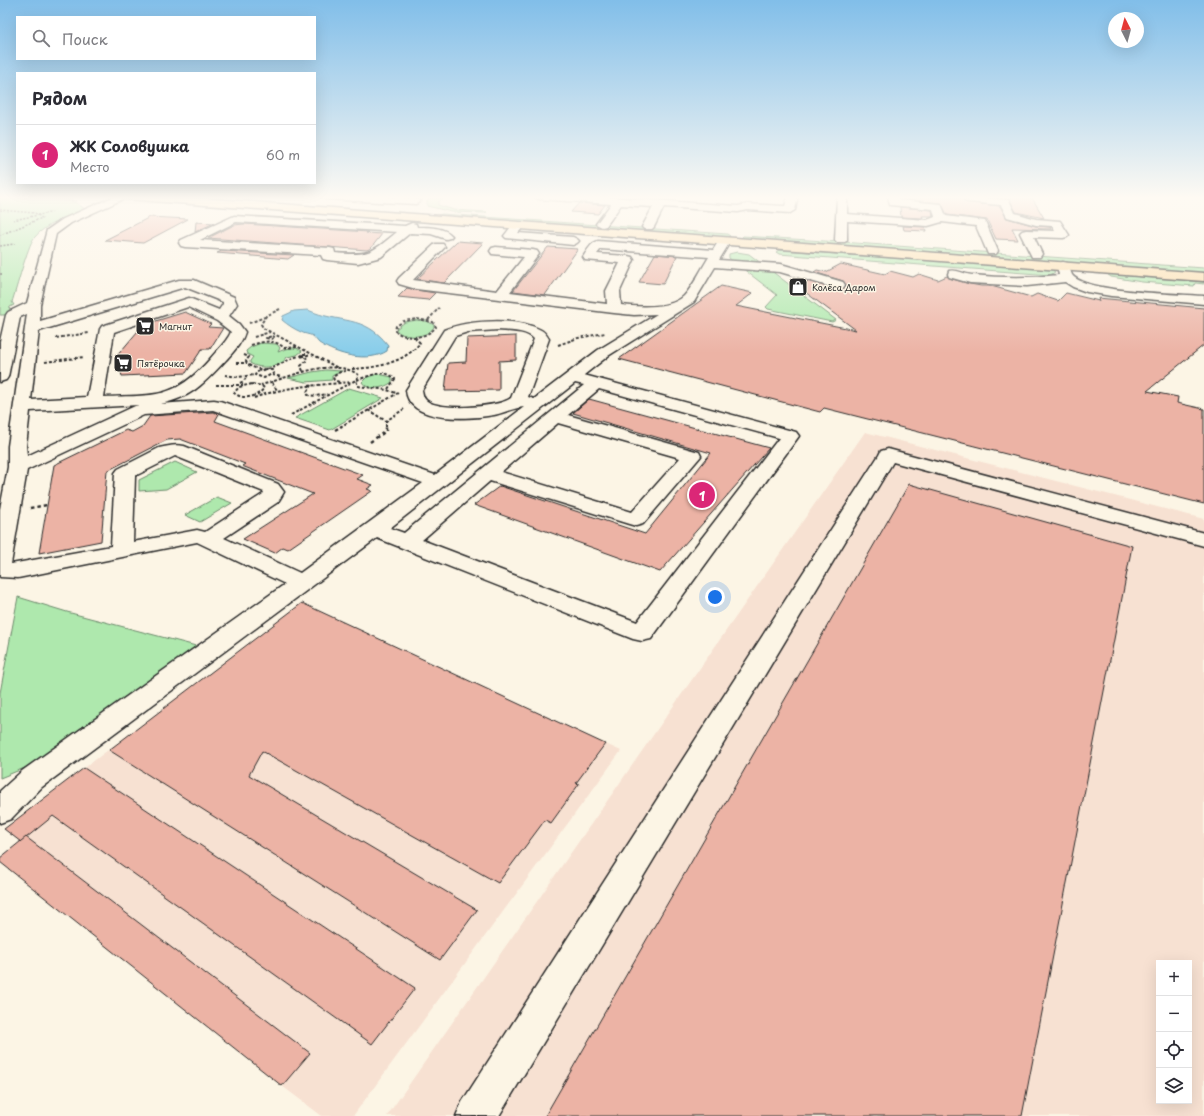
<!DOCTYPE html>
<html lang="ru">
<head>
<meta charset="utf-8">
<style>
  :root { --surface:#fff; --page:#f2f2f3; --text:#2b2b33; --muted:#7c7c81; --line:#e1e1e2; --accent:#db2777 }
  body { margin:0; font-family:"Playpen Sans",sans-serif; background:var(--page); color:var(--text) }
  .controls { position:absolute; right:12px; bottom:12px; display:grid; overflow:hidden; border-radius:0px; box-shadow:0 4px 16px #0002 }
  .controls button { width:36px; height:36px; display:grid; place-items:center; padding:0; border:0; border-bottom:1px solid var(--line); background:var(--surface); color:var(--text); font:20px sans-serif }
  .compass { position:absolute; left:1108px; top:12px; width:36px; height:36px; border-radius:50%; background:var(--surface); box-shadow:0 4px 16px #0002; rotate:354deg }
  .you { position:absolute; left:715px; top:597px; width:14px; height:14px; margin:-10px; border:3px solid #fff; border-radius:50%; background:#1a73e8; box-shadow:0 0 0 6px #1a73e833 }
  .badge { display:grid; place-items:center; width:26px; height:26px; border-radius:50%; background:var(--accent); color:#fff; font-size:13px; font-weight:700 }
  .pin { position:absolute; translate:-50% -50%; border:2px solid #fff; box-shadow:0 1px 4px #0006 }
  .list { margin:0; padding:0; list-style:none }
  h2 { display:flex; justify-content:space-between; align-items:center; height:52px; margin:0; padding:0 16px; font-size:17px }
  h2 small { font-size:13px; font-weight:400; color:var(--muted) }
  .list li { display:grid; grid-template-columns:26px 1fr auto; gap:12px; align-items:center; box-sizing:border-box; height:60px; padding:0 16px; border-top:1px solid var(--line) }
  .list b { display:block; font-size:15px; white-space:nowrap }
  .list p { margin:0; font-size:13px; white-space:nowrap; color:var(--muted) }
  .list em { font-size:13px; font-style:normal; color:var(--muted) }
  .icon { flex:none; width:22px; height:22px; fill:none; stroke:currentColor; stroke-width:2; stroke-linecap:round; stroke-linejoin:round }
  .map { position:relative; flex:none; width:1204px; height:1116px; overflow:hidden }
  .search { position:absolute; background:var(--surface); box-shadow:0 4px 16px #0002; left:16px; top:16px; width:300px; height:44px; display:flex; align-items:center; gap:10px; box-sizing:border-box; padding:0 14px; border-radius:0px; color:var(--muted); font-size:15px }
  .panel { position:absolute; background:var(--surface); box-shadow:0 4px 16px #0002; left:16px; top:72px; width:300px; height:112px; border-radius:0px }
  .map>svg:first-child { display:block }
  .built { fill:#f7e1d2; fill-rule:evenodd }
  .green { fill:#aee8ad; stroke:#6c8a6c }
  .water { fill:#88cdea; stroke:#638c9e }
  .building { fill:#ecb3a5; stroke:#2b2b2b }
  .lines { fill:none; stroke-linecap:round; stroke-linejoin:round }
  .minor-casing { stroke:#2b2b2b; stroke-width:3 }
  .major-casing { stroke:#2b2b2b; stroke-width:3 }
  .path-far2 { stroke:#2b2b2b; stroke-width:1.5; stroke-dasharray:2 1.5; stroke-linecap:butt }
  .path-far1 { stroke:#2b2b2b; stroke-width:2; stroke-dasharray:3 2; stroke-linecap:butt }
  .path { stroke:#2b2b2b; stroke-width:2.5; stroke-dasharray:3.5 3; stroke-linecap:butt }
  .minor { fill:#fcf5e5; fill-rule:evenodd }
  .major { fill:#fbddab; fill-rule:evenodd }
  .labels { text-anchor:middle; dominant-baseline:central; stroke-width:3; stroke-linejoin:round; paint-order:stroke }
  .far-poi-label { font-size:9px; fill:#2b2b2b; stroke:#fcf5e5; text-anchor:start }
</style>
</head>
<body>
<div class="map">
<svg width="1204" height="1116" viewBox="0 0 1204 1116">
  <rect width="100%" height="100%" fill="#fcf5e5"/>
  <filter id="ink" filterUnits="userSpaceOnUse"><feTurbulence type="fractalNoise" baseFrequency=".025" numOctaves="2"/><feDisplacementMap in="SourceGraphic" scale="8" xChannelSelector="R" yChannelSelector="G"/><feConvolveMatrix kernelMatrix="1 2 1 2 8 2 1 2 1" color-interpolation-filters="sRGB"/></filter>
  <g filter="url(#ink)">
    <g class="built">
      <path d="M 865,432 L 1204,519 L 1204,1116 L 387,1116 ZM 1159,963 L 1189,963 L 1189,1101 L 1159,1101 Z"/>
      <polygon points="302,603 621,751 353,1116 322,1116 282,1086 0,862 0,858 20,842 4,829"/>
    </g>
    <g class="green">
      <path d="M 0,196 L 22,196 L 22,198 L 75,202 L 85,209 C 68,217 46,223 34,238 C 28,245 16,290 12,302 L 14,305 L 10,307 L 8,315 L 0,315 Z"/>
      <polygon points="437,196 444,198 438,202 438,205 454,210 487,212 484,213 452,212 427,206 427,201 432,197"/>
      <polygon points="442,214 727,234 730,236 729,239 435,216"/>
      <polygon points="743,236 841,242 1204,268 1204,275 742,241 741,238"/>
      <polygon points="779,250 1051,269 1055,272 1050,275 779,254 776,252"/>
      <polygon points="737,252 749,254 836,320 832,322 768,309 766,307 777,295 729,258 729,254"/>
      <polygon points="1107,274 1204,282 1204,284 1195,283 1194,286 1142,282 1111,277"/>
      <path d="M 417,320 L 427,321 L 434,325 L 434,327 C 427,338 406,339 397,331 L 396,329 L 405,322 Z"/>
      <path d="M 261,343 L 277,344 L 280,348 L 278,352 C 285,349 295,345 302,351 L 297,355 L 287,357 C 281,368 260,370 250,363 L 250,361 L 253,357 L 247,354 L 246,351 L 251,347 Z"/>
      <polygon points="326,370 342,371 332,376 332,380 306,382 288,378 312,372"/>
      <path d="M 378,374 L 392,377 L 392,382 C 385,388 368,392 362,382 L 367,377 Z"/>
      <polygon points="349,388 383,398 330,430 295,418"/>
      <polygon points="175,462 197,472 166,489 139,491 139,480"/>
      <polygon points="217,497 232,503 200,522 185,515"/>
      <polygon points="18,597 67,612 196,646 42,761 0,778 0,693"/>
    </g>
    <path class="water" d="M 308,310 C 339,324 364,314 388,345 L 387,351 C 368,363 337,355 319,343 C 317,341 315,338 313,336 C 309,334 304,334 301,332 C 294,329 288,325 282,320 L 283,316 L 294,311 Z"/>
    <g class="building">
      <polygon points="900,196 963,196 965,202 1000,206 1007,218 1036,226 1050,227 1051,229 1012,228 1018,240 996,239 987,220 947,215 941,203 900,199"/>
      <polygon points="986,196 1031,196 1044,218 1016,212 1009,199"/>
      <polygon points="579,203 605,205 598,214 571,212"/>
      <polygon points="900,207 932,210 933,216 922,216 923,218 901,217"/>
      <polygon points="150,217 188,219 143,243 105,240"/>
      <polygon points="196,222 214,223 195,232"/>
      <polygon points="244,224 368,232 366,233 382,234 371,248 367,250 208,238 234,225"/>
      <polygon points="903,226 925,227 926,231 904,230"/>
      <polygon points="457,241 483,243 444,283 417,279"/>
      <polygon points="548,247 578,249 545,295 513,291"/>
      <polygon points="222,251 294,255 288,259 217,253"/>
      <polygon points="655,254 677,256 663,284 639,282"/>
      <polygon points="841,264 885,274 890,271 913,277 919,274 938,280 947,276 949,278 970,284 981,286 991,286 1031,297 1037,294 1058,301 1066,293 1099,301 1098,298 1204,308 1204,345 1147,391 1178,397 1177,403 1204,409 1204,504 824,408 820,412 619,359 721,286 753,293 736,306 856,330 793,283 800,279 838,290 843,289 846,286 843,281 814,272 817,270 826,272"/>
      <polygon points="407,288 416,290 435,293 428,300 398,297"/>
      <polygon points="185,312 211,324 208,327 223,328 210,349 202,349 186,373 122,376 116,357 143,325"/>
      <polygon points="516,336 516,360 499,361 499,390 445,391 448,363 466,362 467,338"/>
      <polygon points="589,399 769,448 660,572 474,505 500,486 645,534 711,453 573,413"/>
      <polygon points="213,412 219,414 215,421 363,475 357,479 373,485 367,489 372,491 288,549 283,547 275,553 243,539 313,494 242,466 245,464 180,439 167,440 107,471 101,541 39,553 54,465 126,430 132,432 143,426 150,416"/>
      <polygon points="909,484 1132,546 1022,1116 545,1116"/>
      <polygon points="302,603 605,744 576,783 579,784 551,823 545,820 498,883 262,751 249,775 477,910 440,960 109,750"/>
      <polygon points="84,768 415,988 372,1044 53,816 21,842 4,829"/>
      <polygon points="26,837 310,1053 282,1086 0,862 0,858"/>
    </g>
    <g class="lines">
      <g class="minor-casing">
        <g id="minor">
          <path d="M 115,196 L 130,196 L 71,223 L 56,234 L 40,305 L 40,321 L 179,280 L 194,280 L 234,297 L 237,304 L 229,316 L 239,324 L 245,332 C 242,343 234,351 226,360 C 205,382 192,398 160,404 L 214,400 L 220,401 L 435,475 L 524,407 C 514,408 504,413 494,415 C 471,419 408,424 406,390 L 444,330 C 467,320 519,317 541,330 C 545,332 547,336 549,339 L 528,397 L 534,399 L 598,350 L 657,314 L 634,315 L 614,313 L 416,289 L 399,284 L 397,281 L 399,278 L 435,244 L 443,244 L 445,247 L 413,280 L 497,291 L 524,257 L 492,254 L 490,251 L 492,248 L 496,247 L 533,250 L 537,251 L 539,254 L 510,292 L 607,304 L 606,291 L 620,263 L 585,260 L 583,257 C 587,251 591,243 598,241 L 713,250 L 720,239 L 728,239 L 730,242 L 719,260 L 781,264 L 843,282 L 845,285 L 843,288 L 838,289 L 780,272 L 715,267 L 694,302 L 608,356 L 584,375 L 796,432 L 799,436 L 651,639 L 642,641 L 633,639 L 377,538 L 42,787 L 11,819 L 0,823 L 0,791 L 22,771 L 285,584 L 197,542 L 18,578 L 0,577 L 0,509 L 8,467 L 8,446 L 27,314 L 20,317 L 8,377 L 6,380 L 0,382 L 0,341 L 6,315 L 8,312 L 27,303 L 47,230 L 63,219 ZM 601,249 L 709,257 C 702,268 692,288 684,296 C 671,309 638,307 621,305 L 620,291 L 634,260 L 632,257 L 628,256 L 597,254 ZM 185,287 L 223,302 L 223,304 L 219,310 L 189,298 L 102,326 L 100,329 L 87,397 L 31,400 L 39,331 ZM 188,307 L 217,321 L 231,332 C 226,343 217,350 210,359 C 174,400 155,395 104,397 L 114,332 ZM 498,330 C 509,331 526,330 534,339 L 511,398 C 498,408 440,411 427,401 C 423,398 423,394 422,390 L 455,336 L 468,332 ZM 575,383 L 584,385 L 404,533 L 390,528 ZM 599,389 L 779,438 L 637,622 L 422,540 L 490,481 L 629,524 L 636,526 L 643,524 L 701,456 L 699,452 L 568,415 ZM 139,405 L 135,406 L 27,456 L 26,446 L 30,411 ZM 213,410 L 423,483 L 300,573 L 224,538 L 278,502 L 284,492 L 278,484 L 184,446 C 175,444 168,446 159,448 L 118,469 L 115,473 L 111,546 L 11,564 L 27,470 L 144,415 ZM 558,423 L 680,458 L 632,512 L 501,472 ZM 175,456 L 264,492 L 263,494 L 205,532 L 197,530 L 133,542 L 135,476 Z"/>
          <path d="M 321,196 C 336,196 415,194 421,201 L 416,204 L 326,199 Z"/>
          <polygon points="533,196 593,196 738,206 748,204 785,206 788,196 798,196 795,210 790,213 748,210 738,212 664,207 654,227 652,229 644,229 642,227 653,207 621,205 606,226 602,227 596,224 611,204 538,199"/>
          <polygon points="837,196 847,196 847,214 927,220 935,217 933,209 890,205 888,196 898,196 899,200 941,204 946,216 985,221 998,251 996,254 988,254 976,226 942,222 928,226 847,221 847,240 845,242 837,242 835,240"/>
          <polygon points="964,196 1009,200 1015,213 1036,219 1060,221 1069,235 1067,237 1063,238 1034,237 1042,254 1040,257 1032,257 1020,233 1022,231 1026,230 1055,231 1052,226 1036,225 1007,217 1001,205 969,202 965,201"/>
          <path d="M 234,216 L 405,226 L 412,223 L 416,224 L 417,227 C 428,227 445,227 452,236 L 450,238 L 446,239 L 431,234 L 410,233 L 381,257 L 358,263 L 327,260 L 323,259 L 321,255 L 185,247 L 181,246 L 179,243 L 181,240 ZM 236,222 L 397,232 C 371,253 370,256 335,253 L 334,249 L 330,248 L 200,240 Z"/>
          <path d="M 518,223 L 522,224 L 524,226 L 518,233 L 573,237 L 577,239 L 579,241 L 577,243 L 573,245 L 506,238 L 504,236 C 508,231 512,224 518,223 Z"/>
          <path d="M 1063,262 L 1067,263 C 1070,267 1070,271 1072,275 C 1086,293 1180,294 1204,296 L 1204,304 L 1111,296 L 1087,292 L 1073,287 L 1065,282 L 1027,286 L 970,283 L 949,277 L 948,274 L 949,271 C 958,269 965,275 973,275 C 1002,278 1030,278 1059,275 L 1057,266 L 1059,263 Z"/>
          <polygon points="888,449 1204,533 1204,546 893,462 499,1116 456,1116 462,1102 879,455 881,451"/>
        </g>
      </g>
      <g class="major-casing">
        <polygon id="major" points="121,196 173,196 1204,273 1204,281 126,199"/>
      </g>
      <g class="path-far2">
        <polyline points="33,196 78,201"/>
        <polyline points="0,210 35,213 42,218 0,235"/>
        <polyline points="13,220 54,212"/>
        <polyline points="0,246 15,244"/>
        <polyline points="0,274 2,274"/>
      </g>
      <g class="path-far1">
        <polyline points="280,309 266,316 261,324 263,328 338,368"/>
        <path d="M 417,319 L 433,322 L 436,327 C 426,339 407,340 395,331 L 396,326 L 404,321 Z"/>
        <polyline points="428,320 439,308"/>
        <polyline points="249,323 265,317"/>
        <polygon points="272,336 275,337 272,339 266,338"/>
        <polyline points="254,337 270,332"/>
        <polyline points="56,338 89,333"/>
        <path d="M 251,345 C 263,342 274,338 284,348 L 297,347"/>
        <polyline points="558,345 578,338 605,333"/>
        <polygon points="303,354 308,354 308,355 300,357"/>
        <path d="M 244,355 L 249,357 L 246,361 L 247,364 C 269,378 280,361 299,356"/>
        <polyline points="45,362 84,357"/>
        <polyline points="236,363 247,363"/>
        <polygon points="265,369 272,370 274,373 264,378 255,375 257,372"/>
        <path d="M 352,369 C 376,368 404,363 420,343 L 414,336"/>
        <polyline points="303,371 301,366 307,360 306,357"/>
        <polyline points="225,375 238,377 255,375"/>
        <polyline points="272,375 283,377"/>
        <polyline points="339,382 334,380 333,377 340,372 346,371"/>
        <polyline points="240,383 244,381 247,376"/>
        <polyline points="272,383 277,390"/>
        <path d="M 252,384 L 262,386 L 264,388 C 257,398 243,400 234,393 L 239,387 Z"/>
        <polyline points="216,385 243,385"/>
        <polyline points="311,385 307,392 308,395 316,396 327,394"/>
        <path d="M 388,389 L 395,379 C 384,367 369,377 356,380 L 358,386 L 387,390 L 396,393"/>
        <path d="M 254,398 C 285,386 319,385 352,382 L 356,380 L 359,375 C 332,356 288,378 261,385"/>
        <polyline points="368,410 386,421"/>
        <polyline points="291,415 350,383"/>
        <polyline points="340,427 398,393"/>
        <polyline points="386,427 386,421 404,409"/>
      </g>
      <g class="path">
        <polyline points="335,430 342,426"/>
        <polyline points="370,442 386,431 386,426"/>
        <polyline points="30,508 47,505"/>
      </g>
      <use href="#minor" class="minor"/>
      <use href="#major" class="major"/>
    </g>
  </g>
  <linearGradient id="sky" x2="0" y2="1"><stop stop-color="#81bee9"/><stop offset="0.56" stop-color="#fefaf3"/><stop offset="1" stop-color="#fefaf3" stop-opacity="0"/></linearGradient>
  <rect width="1204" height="353" fill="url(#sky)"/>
  <defs>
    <g id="shop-square" transform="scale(1)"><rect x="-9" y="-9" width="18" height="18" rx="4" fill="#2b2b2b" stroke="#fcf5e5"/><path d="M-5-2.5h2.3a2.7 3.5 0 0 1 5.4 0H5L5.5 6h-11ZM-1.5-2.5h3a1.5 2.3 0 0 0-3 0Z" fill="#fff"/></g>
    <g id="supermarket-square" transform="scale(1)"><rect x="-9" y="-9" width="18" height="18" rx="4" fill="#2b2b2b" stroke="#fcf5e5"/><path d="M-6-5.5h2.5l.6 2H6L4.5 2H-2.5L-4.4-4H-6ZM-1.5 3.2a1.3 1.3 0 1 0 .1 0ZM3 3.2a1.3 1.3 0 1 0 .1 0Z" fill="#fff"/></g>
  </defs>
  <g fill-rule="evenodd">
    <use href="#shop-square" x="798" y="287"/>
    <use href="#supermarket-square" x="145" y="326"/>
    <use href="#supermarket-square" x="123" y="363"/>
  </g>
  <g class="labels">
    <g class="far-poi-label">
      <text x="812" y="287">Колёса Даром</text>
      <text x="159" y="326">Магнит</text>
      <text x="137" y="363">Пятёрочка</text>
    </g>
  </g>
</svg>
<div class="controls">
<button>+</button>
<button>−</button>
<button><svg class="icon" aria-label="locate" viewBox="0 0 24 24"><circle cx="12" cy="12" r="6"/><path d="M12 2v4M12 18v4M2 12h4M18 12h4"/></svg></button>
<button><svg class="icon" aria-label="layers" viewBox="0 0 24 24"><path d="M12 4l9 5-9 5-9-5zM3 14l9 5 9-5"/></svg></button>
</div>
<svg class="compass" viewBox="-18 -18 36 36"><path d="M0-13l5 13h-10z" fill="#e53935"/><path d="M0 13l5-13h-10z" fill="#7c7c81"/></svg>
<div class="you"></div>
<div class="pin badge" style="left:702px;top:495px">1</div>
<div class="search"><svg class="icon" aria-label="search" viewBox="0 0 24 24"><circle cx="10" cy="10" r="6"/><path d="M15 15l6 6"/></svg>Поиск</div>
<section class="panel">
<h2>Рядом<small></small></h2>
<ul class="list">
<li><span class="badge">1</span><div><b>ЖК Соловушка</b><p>Место</p></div><em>60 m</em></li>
</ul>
</section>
</div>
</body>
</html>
